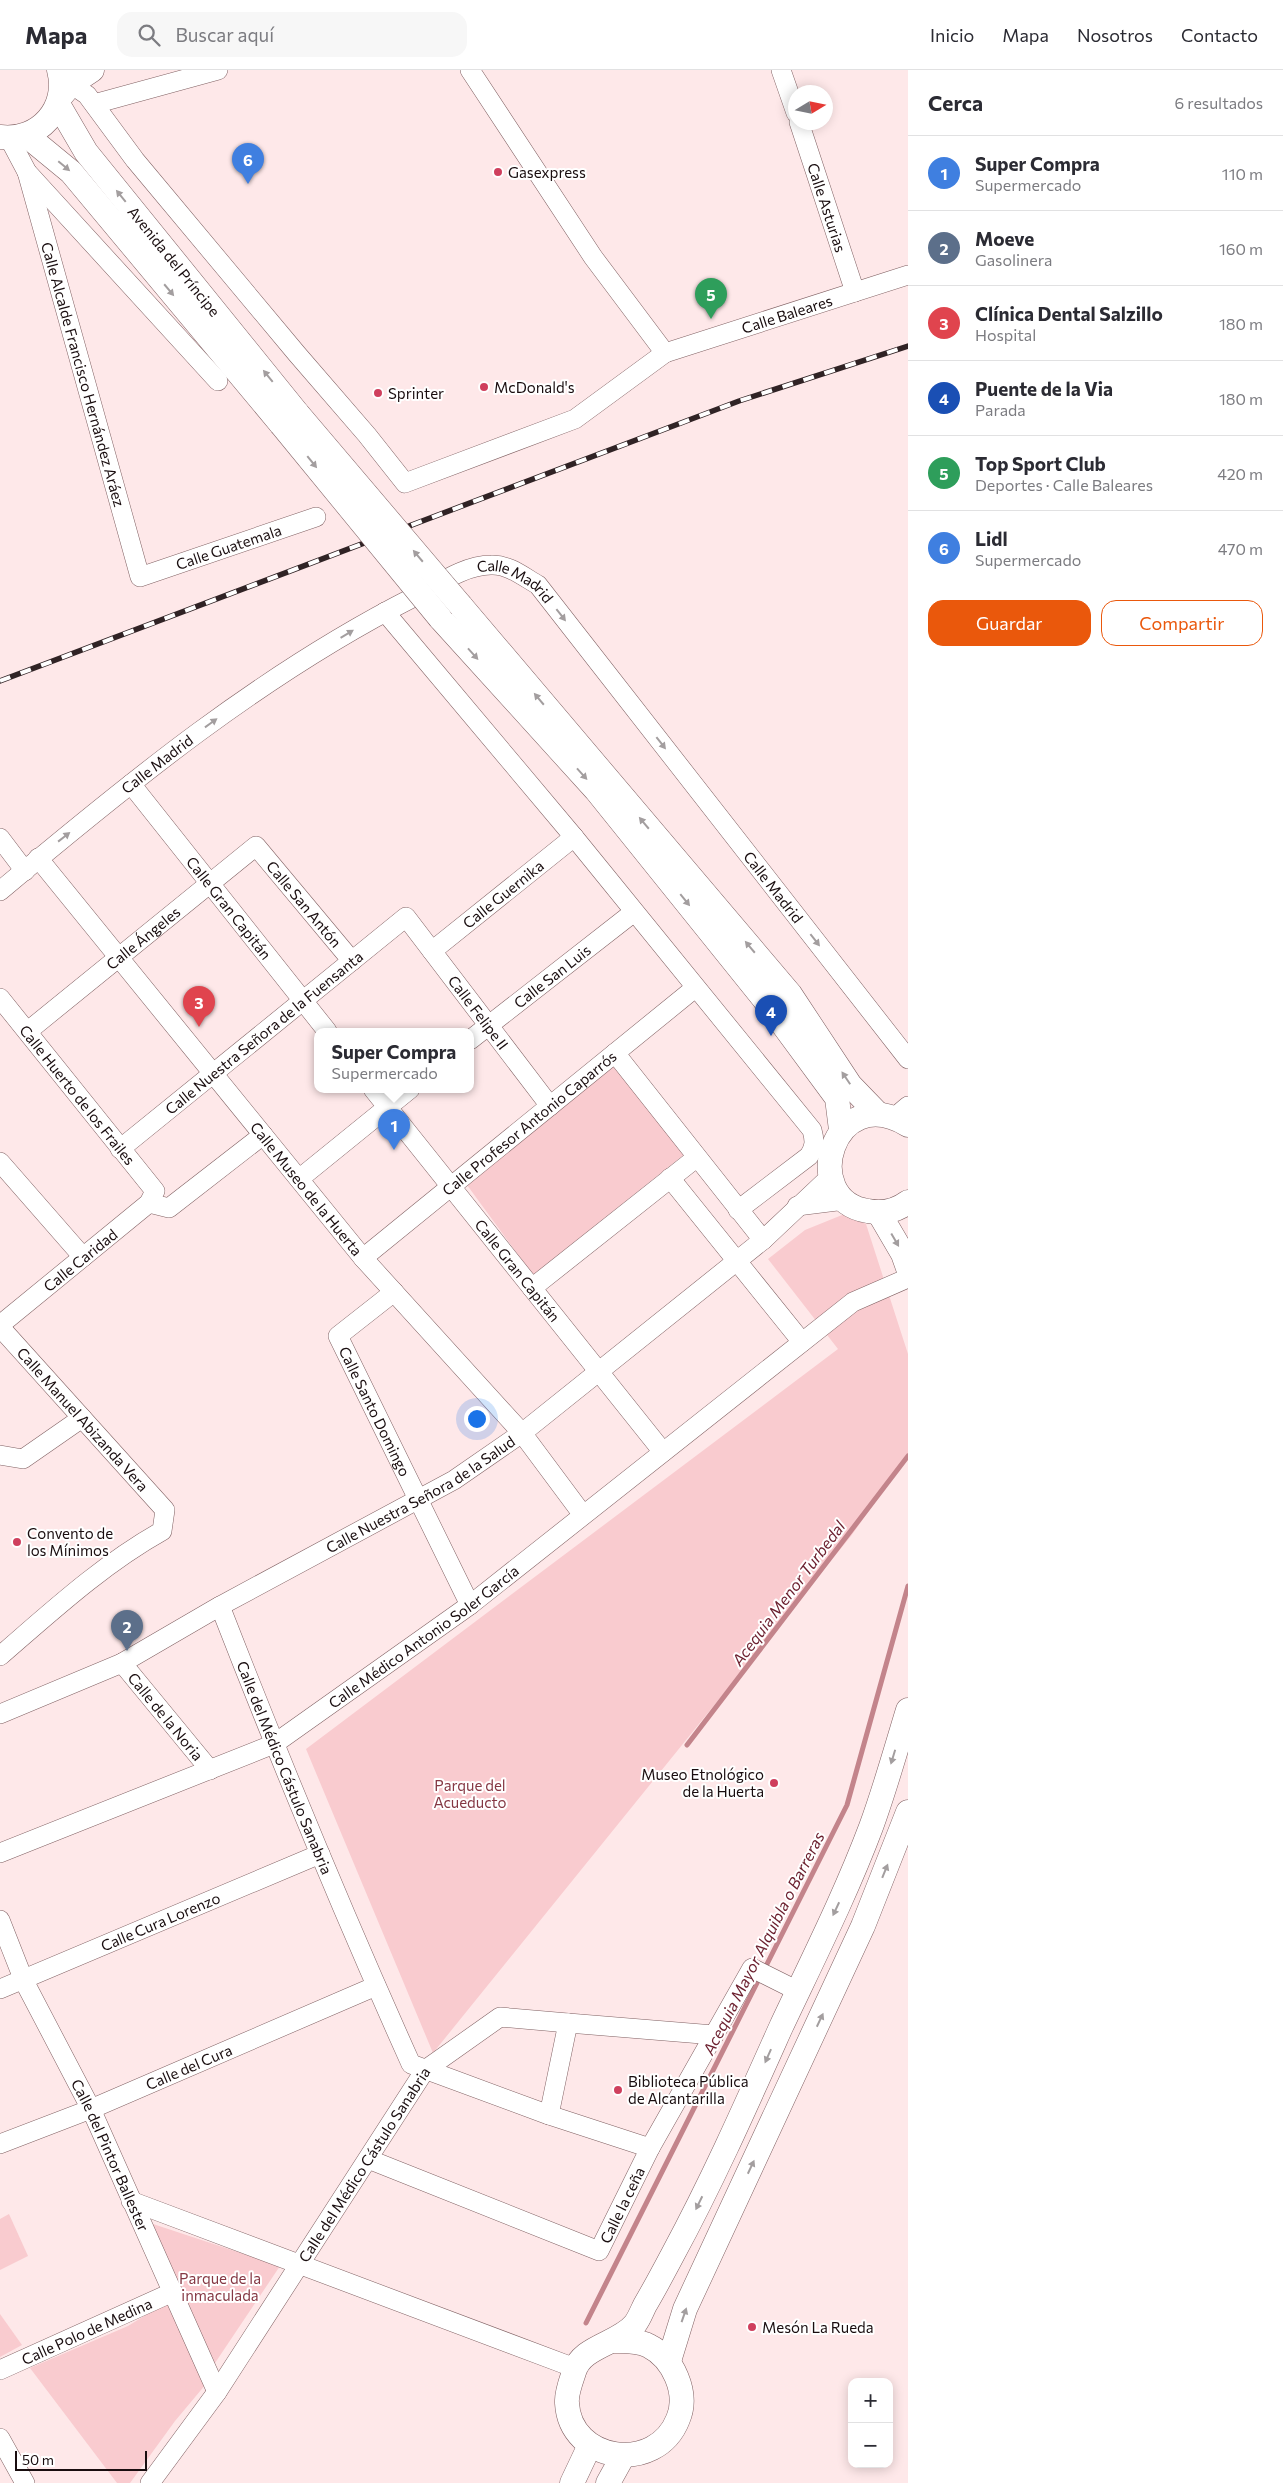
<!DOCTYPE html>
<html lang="es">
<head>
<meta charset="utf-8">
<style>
  :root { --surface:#fff; --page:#f7f7f7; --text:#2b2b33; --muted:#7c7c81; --line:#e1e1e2; --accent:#ea580c }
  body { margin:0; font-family:Commissioner,sans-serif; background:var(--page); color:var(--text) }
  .controls { position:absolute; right:15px; bottom:15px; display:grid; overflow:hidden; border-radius:10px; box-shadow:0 2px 12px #0003 }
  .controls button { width:45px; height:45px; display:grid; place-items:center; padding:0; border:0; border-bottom:1px solid var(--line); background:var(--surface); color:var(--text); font:25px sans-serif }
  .compass { position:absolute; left:788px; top:15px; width:45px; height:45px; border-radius:50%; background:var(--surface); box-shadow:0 2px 12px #0003; rotate:80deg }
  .scale { position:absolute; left:15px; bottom:12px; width:132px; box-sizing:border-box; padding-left:5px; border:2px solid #190d0f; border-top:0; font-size:14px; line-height:18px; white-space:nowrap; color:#190d0f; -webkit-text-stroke:4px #fff; paint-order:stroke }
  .you { position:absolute; left:476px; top:1348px; width:18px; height:18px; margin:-12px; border:4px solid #fff; border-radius:50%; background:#1a73e8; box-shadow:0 0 0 8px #1a73e833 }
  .badge { display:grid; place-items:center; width:32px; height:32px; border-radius:50%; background:var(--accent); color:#fff; font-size:16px; font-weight:700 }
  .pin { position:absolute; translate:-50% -41px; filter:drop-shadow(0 1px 2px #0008) }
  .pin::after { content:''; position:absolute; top:26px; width:18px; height:15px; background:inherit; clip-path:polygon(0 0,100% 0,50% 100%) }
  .popup { position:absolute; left:314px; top:958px; width:160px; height:65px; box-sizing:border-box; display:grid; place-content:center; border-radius:10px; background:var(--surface); filter:drop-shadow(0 1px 4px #0005); font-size:16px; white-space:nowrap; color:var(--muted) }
  .popup b { font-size:19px; color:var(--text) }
  .popup::after { content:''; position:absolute; left:50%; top:100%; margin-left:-10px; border:10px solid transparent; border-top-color:var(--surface) }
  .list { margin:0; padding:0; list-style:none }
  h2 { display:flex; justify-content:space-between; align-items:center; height:65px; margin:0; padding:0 20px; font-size:21px }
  h2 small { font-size:16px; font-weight:400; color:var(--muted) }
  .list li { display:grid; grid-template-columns:32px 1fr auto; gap:15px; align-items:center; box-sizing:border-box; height:75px; padding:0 20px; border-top:1px solid var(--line) }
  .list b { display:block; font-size:19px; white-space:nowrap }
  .list p { margin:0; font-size:16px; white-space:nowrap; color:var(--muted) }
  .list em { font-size:16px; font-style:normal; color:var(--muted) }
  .actions { display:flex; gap:10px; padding:15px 20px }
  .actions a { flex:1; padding:11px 0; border:1px solid var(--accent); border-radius:15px; text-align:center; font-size:18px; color:var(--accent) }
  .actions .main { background:var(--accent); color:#fff }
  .icon { flex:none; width:28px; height:28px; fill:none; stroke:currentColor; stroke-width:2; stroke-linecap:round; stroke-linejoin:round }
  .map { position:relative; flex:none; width:908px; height:2413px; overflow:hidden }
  header { display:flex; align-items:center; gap:30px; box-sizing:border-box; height:70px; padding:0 25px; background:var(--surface); border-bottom:1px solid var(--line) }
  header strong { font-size:24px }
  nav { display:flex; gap:28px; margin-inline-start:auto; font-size:18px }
  .search { width:350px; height:45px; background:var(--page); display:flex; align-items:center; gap:12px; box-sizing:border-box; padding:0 18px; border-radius:15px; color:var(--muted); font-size:19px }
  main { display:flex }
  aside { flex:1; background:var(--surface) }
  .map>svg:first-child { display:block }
  .green { fill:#f9cbcf }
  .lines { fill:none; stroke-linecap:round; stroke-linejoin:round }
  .stream { stroke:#c3848b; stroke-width:5 }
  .minor-casing { stroke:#806163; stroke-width:20 }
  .major-casing { stroke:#806163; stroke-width:25 }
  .minor { stroke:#fff; stroke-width:19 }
  .major { stroke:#fff; stroke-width:24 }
  .rail-casing { stroke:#302325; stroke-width:5.5 }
  .rail { stroke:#fff; stroke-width:4; stroke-dasharray:11; stroke-linecap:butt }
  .major-bridge-casing { stroke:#806163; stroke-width:25; stroke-linecap:butt }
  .major-bridge { stroke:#fff; stroke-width:24 }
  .oneway { fill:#a39e9f }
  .poi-dot { fill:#cf3f5d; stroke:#fff; stroke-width:2 }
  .labels { text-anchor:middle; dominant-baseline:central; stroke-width:4; stroke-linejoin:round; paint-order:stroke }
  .poi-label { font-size:15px; fill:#190d0f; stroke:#fff; text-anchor:start }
  .street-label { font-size:15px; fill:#190d0f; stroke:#fff }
  .park-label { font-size:15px; fill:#853743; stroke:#fff }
  .water-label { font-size:16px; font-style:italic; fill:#6b1f2e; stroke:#fff }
</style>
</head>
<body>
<header>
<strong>Mapa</strong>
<div class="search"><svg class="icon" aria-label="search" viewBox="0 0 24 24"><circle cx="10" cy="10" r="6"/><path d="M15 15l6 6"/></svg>Buscar aquí</div>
<nav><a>Inicio</a><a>Mapa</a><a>Nosotros</a><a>Contacto</a></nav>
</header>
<main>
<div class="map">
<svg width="908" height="2413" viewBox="0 0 908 2413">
  <rect width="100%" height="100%" fill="#fee8e9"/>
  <g class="green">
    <polygon points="616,992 686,1083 533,1205 467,1115"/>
    <polygon points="847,1143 866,1154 908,1284 908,1386 851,1466 433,1983 306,1679 838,1279 768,1189 805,1160"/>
    <polygon points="9,2144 28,2186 0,2200 0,2149"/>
    <polygon points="147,2152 280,2196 213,2296"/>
    <polygon points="175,2227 211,2308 175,2351 130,2413 117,2413 30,2298 128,2256"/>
    <polygon points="0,2244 22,2275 0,2287"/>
  </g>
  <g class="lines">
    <g class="stream">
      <polyline points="687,1675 908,1386"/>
      <polyline points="764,1900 847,1735 908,1516"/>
      <polyline points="586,2253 760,1907"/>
    </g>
    <g class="minor-casing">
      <g id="minor">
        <polyline points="781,0 796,43"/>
        <polyline points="71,14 87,25 135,90 297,284 367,365 405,413 575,349 665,283 593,187 470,0"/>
        <polyline points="94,34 218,0"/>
        <path id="s1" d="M 799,52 L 855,222"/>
        <polyline points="9,68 27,102 218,311"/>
        <path id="s2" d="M 27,102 L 140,507 L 316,447"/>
        <path id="s3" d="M 665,283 L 908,205"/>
        <path d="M 385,542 L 574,767 L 812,1060 C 815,1071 815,1077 809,1086 L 738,1140"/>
        <path id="s4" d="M 131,714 L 327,961"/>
        <polyline points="0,768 25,801"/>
        <path id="s5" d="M 38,788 L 363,1188 L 522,1363 L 583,1445"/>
        <path id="s6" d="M 0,821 C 130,712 262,604 414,527 C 437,515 464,495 491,495 C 508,494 524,507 538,515 L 908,989"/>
        <path id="s7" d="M 432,881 L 574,767"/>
        <path id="s8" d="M 0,928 L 155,1121 L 149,1133 L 0,1255"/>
        <path id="s9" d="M 28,961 L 256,776 L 352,891"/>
        <path id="s10" d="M 470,970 L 634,842"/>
        <polyline points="615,983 763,1170"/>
        <path id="s11" d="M 373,1019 L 663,1382"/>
        <polyline points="895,1047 908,1036"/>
        <path id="s12" d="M 120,1079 L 406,847 L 550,1036"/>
        <polyline points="0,1092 83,1187"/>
        <polyline points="670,1108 802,1272"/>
        <polyline points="299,1109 410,1019"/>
        <polyline points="149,1133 169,1138 263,1065"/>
        <polyline points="797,1136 845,1130"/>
        <path id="s13" d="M 363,1188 L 695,918"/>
        <polyline points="532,1218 696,1088"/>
        <path id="s14" d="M 394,1222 L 338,1266 L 470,1535"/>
        <path id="s15" d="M 0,1257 L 165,1440 L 162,1461 C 103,1494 52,1541 0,1586"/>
        <polyline points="0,1385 23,1389 82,1348"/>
        <path id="s16" d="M 220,1536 C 280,1690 343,1843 411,1994 L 549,2045 L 650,2078 L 599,2181 L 368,2089"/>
        <path id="s17" d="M 122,1593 L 210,1700"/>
        <path id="s18" d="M 0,1644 L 122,1593 L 220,1536 L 454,1410 L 522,1363 L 763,1170 L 831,1106"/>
        <path id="s19" d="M 0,1783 L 274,1674 L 470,1535 L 853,1232 L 908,1208"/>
        <path id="s20" d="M 0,1850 L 24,1911 L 91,2039 L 217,2322"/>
        <path id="s21" d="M 0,1919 L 320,1784"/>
        <polyline points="549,2045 568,1953 714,1965"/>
        <path id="s22" d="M 0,2074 L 91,2039 L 376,1916"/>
        <polyline points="650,2078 752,1898 798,1921"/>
        <polyline points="131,2131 575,2298"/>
        <path id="s23" d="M 0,2300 L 173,2222"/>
        <polyline points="0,2368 25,2413"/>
        <path id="s24" d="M 150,2413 L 217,2322 L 425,2000 L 500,1947 L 568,1953"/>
      </g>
    </g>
    <g class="major-casing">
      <g id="major">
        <polyline points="61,26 71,14 92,0"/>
        <path id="s25" d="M 58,34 L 86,82 L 298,344"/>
        <polyline points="26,65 71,102 281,354"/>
        <path d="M 0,67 C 39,72 69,38 59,0"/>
        <polyline points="461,536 790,924 850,1015 878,1044"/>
        <polyline points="440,548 596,720 764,929 837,1028 841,1060"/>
        <path d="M 908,1055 C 832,1009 798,1131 868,1141 C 883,1144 896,1141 908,1132"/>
        <polyline points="879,1143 903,1184 908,1198"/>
        <path d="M 613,2271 C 625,2271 638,2270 649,2276 C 673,2288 689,2323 678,2349 C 656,2405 570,2392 567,2333 C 566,2324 571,2311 574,2302 C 581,2276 619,2274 635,2254 C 639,2249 642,2241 645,2235 C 655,2218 664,2201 673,2184 C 713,2110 747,2033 781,1957 C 812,1891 845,1826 871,1757 C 885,1719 896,1679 908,1640"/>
        <polyline points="669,2291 685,2239 863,1856 908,1742"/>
        <polyline points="572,2413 590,2375"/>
        <polyline points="608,2413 623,2386"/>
      </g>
    </g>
    <use href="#minor" class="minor"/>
    <use href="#major" class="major"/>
    <g class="rail-casing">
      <polyline id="rail" points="0,611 739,331 908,276"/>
    </g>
    <use href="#rail" class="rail"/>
    <g class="major-bridge-casing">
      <g id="major-bridge">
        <polyline points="298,344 461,536"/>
        <polyline points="281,354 440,548"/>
      </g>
    </g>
    <use href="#major-bridge" class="major-bridge"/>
  </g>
  <defs><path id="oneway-solid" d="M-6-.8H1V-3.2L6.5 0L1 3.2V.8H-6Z" transform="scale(1.25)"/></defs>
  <g class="oneway">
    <use href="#oneway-solid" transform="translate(64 96) rotate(40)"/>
    <use href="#oneway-solid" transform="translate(121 126) rotate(-129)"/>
    <use href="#oneway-solid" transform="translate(169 220) rotate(50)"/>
    <use href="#oneway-solid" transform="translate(268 306) rotate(-129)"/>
    <use href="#oneway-solid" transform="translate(312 392) rotate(51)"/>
    <use href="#oneway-solid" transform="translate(418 486) rotate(-130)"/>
    <use href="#oneway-solid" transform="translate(561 545) rotate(52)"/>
    <use href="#oneway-solid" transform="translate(347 564) rotate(-31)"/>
    <use href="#oneway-solid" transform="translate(473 584) rotate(48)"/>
    <use href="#oneway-solid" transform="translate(539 629) rotate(-130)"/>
    <use href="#oneway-solid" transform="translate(211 653) rotate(-36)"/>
    <use href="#oneway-solid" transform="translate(661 673) rotate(52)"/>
    <use href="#oneway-solid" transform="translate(582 704) rotate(48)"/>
    <use href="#oneway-solid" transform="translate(644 753) rotate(-130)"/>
    <use href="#oneway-solid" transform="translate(64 767) rotate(-38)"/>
    <use href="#oneway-solid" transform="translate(685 830) rotate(51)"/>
    <use href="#oneway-solid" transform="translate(815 870) rotate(52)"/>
    <use href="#oneway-solid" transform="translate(750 877) rotate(-130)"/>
    <use href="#oneway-solid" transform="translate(846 1008) rotate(-124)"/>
    <use href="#oneway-solid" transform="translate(895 1170) rotate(60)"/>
    <use href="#oneway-solid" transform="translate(893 1687) rotate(107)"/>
    <use href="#oneway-solid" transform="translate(885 1801) rotate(-68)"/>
    <use href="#oneway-solid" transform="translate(836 1839) rotate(115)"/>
    <use href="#oneway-solid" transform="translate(820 1950) rotate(-65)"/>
    <use href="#oneway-solid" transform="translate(768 1986) rotate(114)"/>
    <use href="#oneway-solid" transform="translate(751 2097) rotate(-65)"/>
    <use href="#oneway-solid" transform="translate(699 2133) rotate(116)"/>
    <use href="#oneway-solid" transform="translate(684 2245) rotate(-71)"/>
  </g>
  <g class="poi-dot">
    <circle cx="498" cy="102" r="5"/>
    <circle cx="484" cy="317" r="5"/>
    <circle cx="378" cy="323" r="5"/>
    <circle cx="17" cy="1472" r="5"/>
    <circle cx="774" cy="1713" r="5"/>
    <circle cx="618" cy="2020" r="5"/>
    <circle cx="752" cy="2257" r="5"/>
  </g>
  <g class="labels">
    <g class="poi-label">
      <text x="508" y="102">Gasexpress</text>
      <text x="494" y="317">McDonald's</text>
      <text x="388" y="323">Sprinter</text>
      <text x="27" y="1463">Convento de<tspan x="27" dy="17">los Mínimos</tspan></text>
      <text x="764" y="1704" text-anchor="end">Museo Etnológico<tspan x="764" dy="17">de la Huerta</tspan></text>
      <text x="628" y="2011">Biblioteca Pública<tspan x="628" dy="17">de Alcantarilla</tspan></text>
      <text x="762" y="2257">Mesón La Rueda</text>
    </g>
    <g class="street-label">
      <text stroke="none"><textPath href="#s1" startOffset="90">Calle Asturias</textPath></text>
      <text stroke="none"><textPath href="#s25" startOffset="196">Avenida del Príncipe</textPath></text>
      <text stroke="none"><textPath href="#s3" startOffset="128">Calle Baleares</textPath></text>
      <text stroke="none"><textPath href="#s2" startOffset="210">Calle Alcalde Francisco Hernández Aráez</textPath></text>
      <text stroke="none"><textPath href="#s2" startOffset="514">Calle Guatemala</textPath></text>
      <text stroke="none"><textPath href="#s6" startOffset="622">Calle Madrid</textPath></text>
      <text stroke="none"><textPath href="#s6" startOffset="202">Calle Madrid</textPath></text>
      <text stroke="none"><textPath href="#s6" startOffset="1028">Calle Madrid</textPath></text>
      <text stroke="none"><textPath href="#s7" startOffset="91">Calle Guernika</textPath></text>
      <text stroke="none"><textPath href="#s9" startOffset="369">Calle San Antón</textPath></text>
      <text stroke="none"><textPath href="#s4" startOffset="158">Calle Gran Capitán</textPath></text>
      <text stroke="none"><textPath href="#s9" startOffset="148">Calle Ángeles</textPath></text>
      <text stroke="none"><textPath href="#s10" startOffset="104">Calle San Luis</textPath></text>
      <text stroke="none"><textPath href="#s12" startOffset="488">Calle Felipe II</textPath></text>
      <text stroke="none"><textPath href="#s12" startOffset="185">Calle Nuestra Señora de la Fuensanta</textPath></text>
      <text stroke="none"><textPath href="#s8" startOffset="124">Calle Huerto de los Frailes</textPath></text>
      <text stroke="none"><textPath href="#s13" startOffset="214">Calle Profesor Antonio Caparrós</textPath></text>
      <text stroke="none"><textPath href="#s5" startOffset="426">Calle Museo de la Huerta</textPath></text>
      <text transform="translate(80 1190) rotate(-39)">Calle Caridad</text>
      <text stroke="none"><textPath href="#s11" startOffset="232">Calle Gran Capitán</textPath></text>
      <text stroke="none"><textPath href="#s14" startOffset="155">Calle Santo Domingo</textPath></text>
      <text stroke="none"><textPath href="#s15" startOffset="124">Calle Manuel Abizanda Vera</textPath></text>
      <text stroke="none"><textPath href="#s18" startOffset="475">Calle Nuestra Señora de la Salud</textPath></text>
      <text stroke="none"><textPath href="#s19" startOffset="479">Calle Médico Antonio Soler García</textPath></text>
      <text stroke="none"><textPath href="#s17" startOffset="69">Calle de la Noria</textPath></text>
      <text stroke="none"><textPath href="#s16" startOffset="174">Calle del Médico Cástulo Sanabria</textPath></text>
      <text stroke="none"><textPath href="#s21" startOffset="174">Calle Cura Lorenzo</textPath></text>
      <text stroke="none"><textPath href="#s22" startOffset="204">Calle del Cura</textPath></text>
      <text stroke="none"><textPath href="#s20" startOffset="260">Calle del Pintor Ballester</textPath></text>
      <text stroke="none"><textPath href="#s24" startOffset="384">Calle del Médico Cástulo Sanabria</textPath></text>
      <text transform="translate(622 2135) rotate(-64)">Calle la ceña</text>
      <text stroke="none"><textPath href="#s23" startOffset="95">Calle Polo de Medina</textPath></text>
    </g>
    <g class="park-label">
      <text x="470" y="1715">Parque del<tspan x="470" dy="17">Acueducto</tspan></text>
      <text x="220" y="2208">Parque de la<tspan x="220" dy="17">inmaculada</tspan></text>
    </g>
    <g class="water-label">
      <text transform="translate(788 1523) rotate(-53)">Acequia Menor Turbedal</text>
      <text transform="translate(763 1873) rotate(-63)">Acequia Mayor Alquibla o Barreras</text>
    </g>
  </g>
</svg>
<div class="controls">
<button>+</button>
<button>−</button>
</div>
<svg class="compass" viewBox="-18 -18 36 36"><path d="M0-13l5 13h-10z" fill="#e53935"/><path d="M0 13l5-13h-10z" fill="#7c7c81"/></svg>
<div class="scale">50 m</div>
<div class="you"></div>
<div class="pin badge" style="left:394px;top:1080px;background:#3f7fe0">1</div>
<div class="popup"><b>Super Compra</b>Supermercado</div>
<div class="pin badge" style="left:127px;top:1581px;background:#5c6f8a">2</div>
<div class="pin badge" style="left:199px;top:957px;background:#e0444e">3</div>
<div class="pin badge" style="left:771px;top:966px;background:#1a4fb4">4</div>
<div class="pin badge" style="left:711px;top:249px;background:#2e9e5b">5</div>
<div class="pin badge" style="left:248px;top:114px;background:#3f7fe0">6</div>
</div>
<aside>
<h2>Cerca<small>6 resultados</small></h2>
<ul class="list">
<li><span class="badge" style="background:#3f7fe0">1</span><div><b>Super Compra</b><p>Supermercado</p></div><em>110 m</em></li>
<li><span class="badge" style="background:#5c6f8a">2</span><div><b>Moeve</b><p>Gasolinera</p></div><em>160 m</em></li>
<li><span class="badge" style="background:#e0444e">3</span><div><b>Clínica Dental Salzillo</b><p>Hospital</p></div><em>180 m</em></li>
<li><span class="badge" style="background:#1a4fb4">4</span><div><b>Puente de la Via</b><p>Parada</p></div><em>180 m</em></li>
<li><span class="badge" style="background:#2e9e5b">5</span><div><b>Top Sport Club</b><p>Deportes · Calle Baleares</p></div><em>420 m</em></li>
<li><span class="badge" style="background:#3f7fe0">6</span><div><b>Lidl</b><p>Supermercado</p></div><em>470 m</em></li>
</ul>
<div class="actions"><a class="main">Guardar</a><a>Compartir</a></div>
</aside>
</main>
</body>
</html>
